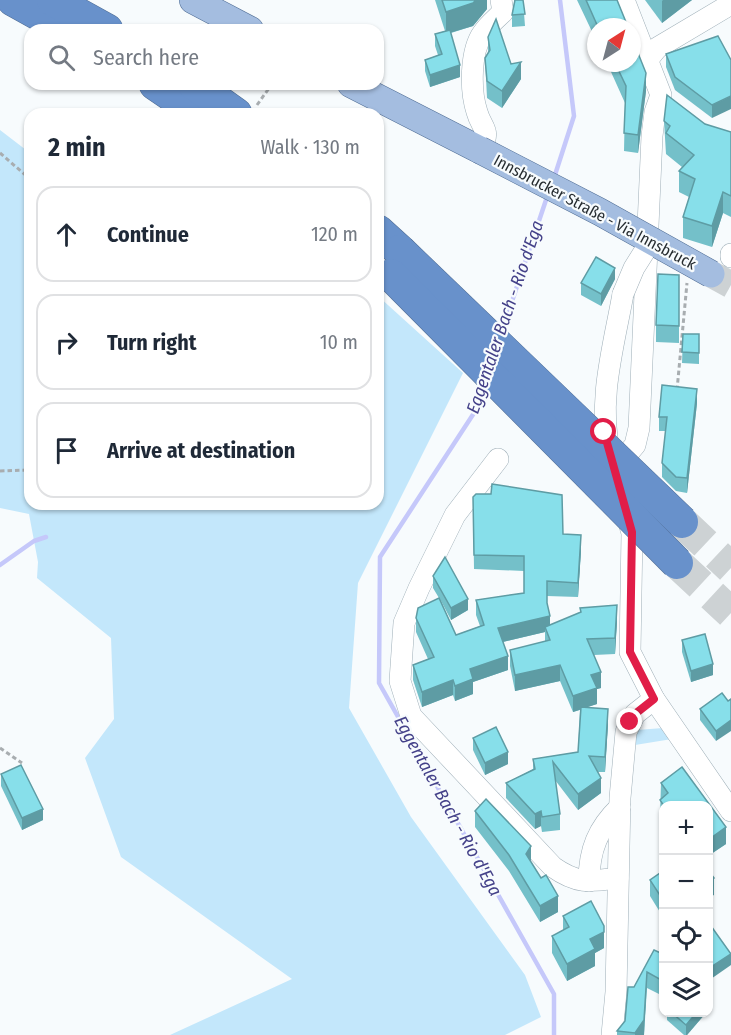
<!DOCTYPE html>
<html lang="en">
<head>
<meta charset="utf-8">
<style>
  :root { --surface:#fff; --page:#f2f2f3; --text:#1f2937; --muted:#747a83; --line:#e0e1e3 }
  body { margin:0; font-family:"Fira Sans Condensed",sans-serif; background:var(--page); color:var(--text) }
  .controls { position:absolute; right:18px; bottom:18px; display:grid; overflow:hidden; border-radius:12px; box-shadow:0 2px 4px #0004 }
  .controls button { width:54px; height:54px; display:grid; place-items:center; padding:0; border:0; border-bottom:2px solid var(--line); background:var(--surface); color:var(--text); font:30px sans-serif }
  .compass { position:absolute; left:587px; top:18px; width:54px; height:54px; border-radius:50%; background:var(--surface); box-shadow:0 2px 4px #0004; rotate:36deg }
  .stop { position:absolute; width:18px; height:18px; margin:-14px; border:4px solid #e11d48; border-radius:50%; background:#fff }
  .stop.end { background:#e11d48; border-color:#fff; box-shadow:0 2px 6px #0008 }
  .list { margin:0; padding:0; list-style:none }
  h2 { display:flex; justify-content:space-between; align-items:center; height:78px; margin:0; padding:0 24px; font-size:26px }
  h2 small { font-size:20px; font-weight:400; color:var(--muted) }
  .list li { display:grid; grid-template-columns:39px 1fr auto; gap:18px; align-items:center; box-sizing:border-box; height:96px; margin:0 12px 12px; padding:0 12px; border:2px solid var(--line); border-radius:18px }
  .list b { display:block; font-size:22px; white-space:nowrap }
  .list em { font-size:20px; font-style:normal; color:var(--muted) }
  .icon { flex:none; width:33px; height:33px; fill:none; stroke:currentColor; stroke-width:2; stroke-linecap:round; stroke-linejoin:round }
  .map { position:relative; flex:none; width:731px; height:1035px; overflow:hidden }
  .search { position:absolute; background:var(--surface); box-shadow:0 2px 4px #0004; left:24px; top:24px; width:360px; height:66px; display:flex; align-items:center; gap:15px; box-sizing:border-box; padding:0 21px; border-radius:18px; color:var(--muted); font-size:22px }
  .panel { position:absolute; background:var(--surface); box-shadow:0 2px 4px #0004; left:24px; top:108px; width:360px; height:402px; border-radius:18px }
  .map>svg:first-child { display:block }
  .green { fill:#c3e7fb }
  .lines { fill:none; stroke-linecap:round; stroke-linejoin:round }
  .stream { stroke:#c5c8fa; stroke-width:4.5 }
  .major-tunnel { stroke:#cdd2d4; stroke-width:27; stroke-dasharray:27 14; stroke-linecap:butt }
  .highway-tunnel { stroke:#cdd2d4; stroke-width:32; stroke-dasharray:32 16; stroke-linecap:butt }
  .minor-casing { stroke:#9fafb8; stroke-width:22 }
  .major-casing { stroke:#516e95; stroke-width:28 }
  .highway-casing { stroke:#516e95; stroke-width:33 }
  .path { stroke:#a8adb0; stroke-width:3; stroke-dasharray:4.5 3; stroke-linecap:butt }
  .minor { stroke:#fff; stroke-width:21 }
  .major { stroke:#a4bde0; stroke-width:27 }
  .highway { stroke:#6891cb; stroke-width:32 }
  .minor-bridge-casing { stroke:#9fafb8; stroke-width:22; stroke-linecap:butt }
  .major-bridge-casing { stroke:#516e95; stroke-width:28; stroke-linecap:butt }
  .highway-bridge-casing { stroke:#516e95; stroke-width:33; stroke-linecap:butt }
  .minor-bridge { stroke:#fff; stroke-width:21 }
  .major-bridge { stroke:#a4bde0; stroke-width:27 }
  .highway-bridge { stroke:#6891cb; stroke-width:32 }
  .wall { fill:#74c0c9 }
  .shaded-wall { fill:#5e9ca4 }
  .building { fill:#87dfea; stroke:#5e9ca4; stroke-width:1.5 }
  .route { stroke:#e11d48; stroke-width:8 }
  .labels { text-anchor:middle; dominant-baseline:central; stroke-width:4.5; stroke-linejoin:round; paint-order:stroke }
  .street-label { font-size:16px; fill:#272d31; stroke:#f7fbfd }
  .water-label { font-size:18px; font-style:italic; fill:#444189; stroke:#f7fbfd }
</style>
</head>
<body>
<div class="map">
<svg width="731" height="1035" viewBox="0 0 731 1035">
  <rect width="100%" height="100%" fill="#f7fbfd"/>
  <g class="green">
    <polygon points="0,130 30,153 30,504 378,504 378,296 463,373 358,583 349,708 411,817 525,975 541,1017 505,1035 170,1035 292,979 121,857 85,758 114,719 111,638 37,578 38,562 29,514 0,508"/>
    <polygon points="663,728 672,739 635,745 637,730"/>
  </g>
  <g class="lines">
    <g class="stream">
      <polyline points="554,178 574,116 560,0"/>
      <polyline points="501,334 548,194"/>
      <polyline points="484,385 474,413 380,557 379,683 554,994 554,1035"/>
      <polyline points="0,565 34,541 46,537"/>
    </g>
    <polyline class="major-tunnel" points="711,274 731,285"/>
    <g class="highway-tunnel">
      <polyline points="682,522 731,568"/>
      <polyline points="677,563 731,613"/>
    </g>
    <g class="minor-casing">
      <g id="minor">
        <polyline points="648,59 657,48 731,4"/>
        <path d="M 480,150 C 492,129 482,130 477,112 C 470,91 470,51 483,33 C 488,25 496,19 503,12 L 501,0"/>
        <polyline points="731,254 731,257"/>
        <path d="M 610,453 C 597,402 614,345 623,294"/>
        <path d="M 498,459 L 455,515 L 419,588 L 404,623 L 400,681 L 411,716 L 553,867 C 577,884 589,882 618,878"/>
        <polyline points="614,470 635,445 639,428 652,136 655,112 661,95 624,0"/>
        <polyline points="626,512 632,533 630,652 654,699 731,811"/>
        <path d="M 589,881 C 589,850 598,828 620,807"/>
        <polyline points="612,1035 616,992 620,798 626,732 635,714 654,699"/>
      </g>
    </g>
    <g class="major-casing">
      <g id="major">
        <polyline points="193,0 250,30"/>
        <polyline points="351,84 480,150"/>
      </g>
    </g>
    <g class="highway-casing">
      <g id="highway">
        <polyline points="13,0 67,30"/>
        <polyline points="53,0 107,30"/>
        <polyline points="155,84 199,114"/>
        <polyline points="194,84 236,114"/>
        <polyline points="378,231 400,251"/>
      </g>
    </g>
    <g class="path">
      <polyline points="257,105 272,84"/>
      <polyline points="0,153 30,179"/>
      <polyline points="677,390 687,283"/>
      <polyline points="0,471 30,470"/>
      <polyline points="0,748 22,763"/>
    </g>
    <use href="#minor" class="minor"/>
    <use href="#major" class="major"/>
    <use href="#highway" class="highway"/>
    <g class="minor-bridge-casing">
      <polyline id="minor-bridge" points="623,294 634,268 651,241"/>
    </g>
    <g class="major-bridge-casing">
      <polyline id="major-bridge" points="480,150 600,212 711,274"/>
    </g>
    <g class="highway-bridge-casing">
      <g id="highway-bridge">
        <polyline points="400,251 682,522"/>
        <polyline points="391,275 677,563"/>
      </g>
    </g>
    <use href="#minor-bridge" class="minor-bridge"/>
    <use href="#major-bridge" class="major-bridge"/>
    <use href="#highway-bridge" class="highway-bridge"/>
  </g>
  <g class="wall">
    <polygon points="435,0 487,0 487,9 473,26 451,33 460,77 430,87 425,71 425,60 438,55 435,46 435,34 445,31"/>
    <polygon points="514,0 523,0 525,26 512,27 512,15 514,3"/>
    <polygon points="577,0 617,0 628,27 596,27 596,40"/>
    <polygon points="645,0 692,0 662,23"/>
    <polygon points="718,36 712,118 675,90 666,67 666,54"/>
    <polygon points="488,37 511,64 521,79 502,108 487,98 485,58 488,54"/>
    <polygon points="607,63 632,63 646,91 638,153 624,151 625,103"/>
    <polygon points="664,121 705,124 731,132 731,217 723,213 712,247 683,238 683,217 689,197 679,192 679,171 682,167 666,154"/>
    <polygon points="679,275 679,343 656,342 656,325"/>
    <polygon points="615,279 601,306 581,295 581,283"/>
    <polygon points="683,334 699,334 699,364 682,363"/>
    <polygon points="697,403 687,493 676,491 662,477 662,463 666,431 659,431 659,417"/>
    <polygon points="473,497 563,534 581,550 578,597 547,596 547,605 550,625 580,613 580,608 617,621 615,654 594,655 601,688 597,689 597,704 587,707 608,724 605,772 597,772 601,793 578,810 555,780 560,814 560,830 542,832 541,826 535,829 506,798 506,783 533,769 533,759 578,752 580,710 573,712 560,681 515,691 510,666 510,650 545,642 545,632 503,642 508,670 473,682 473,694 455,701 453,695 422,707 413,680 413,665 428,659 416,632 416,618 439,598 433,588 433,576 468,610 451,620 440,599 456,635 480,626 476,615 476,600 524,593 524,571 474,569"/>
    <polygon points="682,640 713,675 691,682 682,652"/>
    <polygon points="722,693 716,741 700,720 700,709"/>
    <polygon points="473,738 508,764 485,775 473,750"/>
    <polygon points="682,767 726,827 726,844 708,856 708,806 663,806 663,821 660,816 661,783"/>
    <polygon points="1,774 43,820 22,830 1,786"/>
    <polygon points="475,811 531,862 558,912 540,922 509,871 475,827"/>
    <polygon points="663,871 663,917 650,896 650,880"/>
    <polygon points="563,916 604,926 604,948 595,953 595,966 567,981 552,953 552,936 563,930"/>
    <polygon points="663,954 663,996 647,988 644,1035 617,1035 617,1031 625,1021 634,987"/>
    <polygon points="667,1012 705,1012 705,1014 687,1035 684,1035 667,1020"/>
  </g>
  <g class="shaded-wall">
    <polygon points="476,0 487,0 487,9 473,26 446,34 446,12"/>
    <polygon points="663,0 692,0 662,23 662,1"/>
    <polygon points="521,62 521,79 502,108 502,91"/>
    <polygon points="460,65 460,77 430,87 430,75"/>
    <polygon points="646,73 646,91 638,153 638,135"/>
    <polygon points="731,96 731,109 712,118 712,105"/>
    <polygon points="723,192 723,213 712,247 712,226"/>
    <polygon points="615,268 615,279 601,306 601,294"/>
    <polygon points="697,389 697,403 687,493 687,478"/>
    <polygon points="581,535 581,550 578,597 578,583"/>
    <polygon points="468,599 468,610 451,620 451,608"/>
    <polygon points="617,605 617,621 615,654 615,638"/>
    <polygon points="550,616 550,631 545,627 545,632 498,643 498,628"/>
    <polygon points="508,656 508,670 473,682 473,694 455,701 455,686 470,669"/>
    <polygon points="713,664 713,675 691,682 691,671"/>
    <polygon points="560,665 560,681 515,691 515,675"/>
    <polygon points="601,672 601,688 597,689 597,704 573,712 573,696 591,675"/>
    <polygon points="453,680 453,695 422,707 422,692"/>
    <polygon points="608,709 608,724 605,772 605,757"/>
    <polygon points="731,720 731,731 716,741 716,731"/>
    <polygon points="508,752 508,764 485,775 485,763"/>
    <polygon points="601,778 601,793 578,810 578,794"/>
    <polygon points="43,809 43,820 22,830 22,818"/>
    <polygon points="541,811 541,826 535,829 535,814"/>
    <polygon points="726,827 726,844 708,856 708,840"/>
    <polygon points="531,846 531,862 526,854"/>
    <polygon points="714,878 714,895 708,898 708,881"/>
    <polygon points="558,896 558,912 540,922 540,906"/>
    <polygon points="604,932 604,948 595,953 595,966 567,981 567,964 590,939"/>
    <polygon points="731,954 731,965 708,981 708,969"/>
    <polygon points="647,972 644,1035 635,1035 635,1033"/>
    <polygon points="697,1012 705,1012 705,1014 687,1035 686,1035 686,1025"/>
  </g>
  <g class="building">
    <polygon points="442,0 476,0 473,3 446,12"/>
    <polygon points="515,0 523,0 525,14 512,15"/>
    <polygon points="586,0 617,0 628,27 598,27"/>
    <polygon points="496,19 511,64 521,62 502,91 487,81 485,58 490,50 488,37"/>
    <polygon points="450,30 460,65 430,75 425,60 442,54 435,34"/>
    <polygon points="718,36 731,60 731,96 712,105 675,77 666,54"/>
    <polygon points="632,38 646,73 638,135 624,133 626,86 615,63 632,63"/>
    <polygon points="667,95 705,124 731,132 731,196 723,192 712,226 683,217 695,179 679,171 694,155 666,133 670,126 664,121"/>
    <polygon points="596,257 615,268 601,294 581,283"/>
    <polygon points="658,274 679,275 679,326 656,325"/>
    <polygon points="683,334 699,334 699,353 682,352"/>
    <polygon points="662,385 697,389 687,478 676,477 662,463 667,417 659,417"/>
    <polygon points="492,484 562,495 563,534 581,535 578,583 547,581 547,603 550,616 498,628 508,656 470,669 473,679 455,686 453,680 422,692 413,665 434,657 416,618 418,608 439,598 456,635 484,625 476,600 524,593 524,556 474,555 473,497 476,494 491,494"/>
    <polygon points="445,557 468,599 451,608 433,576"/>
    <polygon points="617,605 615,638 587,639 601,672 591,675 597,688 573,696 560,665 515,675 510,650 550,640 545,627 581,612 580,608"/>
    <polygon points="705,634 713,664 691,671 682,640"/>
    <polygon points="722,693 728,701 731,699 731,720 716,731 700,709"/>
    <polygon points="581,707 608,709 605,757 589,756 601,778 578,794 553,762 560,814 542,817 541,811 535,814 506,783 535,769 533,759 578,752"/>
    <polygon points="496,727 508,752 485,763 473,738"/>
    <polygon points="21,765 43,809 22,818 1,774"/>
    <polygon points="682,767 726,827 708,840 708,806 664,806 660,800 668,793 661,783"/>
    <polygon points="486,799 531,846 526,854 541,878 546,875 558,896 540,906 509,855 475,811"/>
    <polygon points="708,870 714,878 708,881"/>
    <polygon points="663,871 663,900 650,880"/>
    <polygon points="591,901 604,926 604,932 590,939 595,949 567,964 552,936 569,927 563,916"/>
    <polygon points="711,926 731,954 708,969 708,927"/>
    <polygon points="654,950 663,954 663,981 647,972 644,1020 635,1033 617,1031 625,1021 628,987 634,987"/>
    <polygon points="671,1012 697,1012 686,1025"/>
  </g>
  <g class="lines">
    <polyline class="route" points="604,432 632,532 630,652 654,699 635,714 630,722"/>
  </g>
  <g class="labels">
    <g class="street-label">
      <text transform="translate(595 212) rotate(28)">Innsbrucker Straße - Via Innsbruck</text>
    </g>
    <g class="water-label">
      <text transform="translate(505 317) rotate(-71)">Eggentaler Bach - Rio d'Ega</text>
      <text transform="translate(448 806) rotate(61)">Eggentaler Bach - Rio d'Ega</text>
    </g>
  </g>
</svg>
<div class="controls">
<button>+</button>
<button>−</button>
<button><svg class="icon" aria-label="locate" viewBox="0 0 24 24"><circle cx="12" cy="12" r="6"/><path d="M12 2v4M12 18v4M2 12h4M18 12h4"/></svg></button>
<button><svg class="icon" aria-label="layers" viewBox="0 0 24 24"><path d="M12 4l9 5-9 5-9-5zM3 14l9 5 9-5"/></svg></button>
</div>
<svg class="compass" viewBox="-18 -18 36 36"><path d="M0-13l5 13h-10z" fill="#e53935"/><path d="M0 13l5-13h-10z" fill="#747a83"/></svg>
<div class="stop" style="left:604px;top:432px"></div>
<div class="stop end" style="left:630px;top:722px"></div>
<div class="search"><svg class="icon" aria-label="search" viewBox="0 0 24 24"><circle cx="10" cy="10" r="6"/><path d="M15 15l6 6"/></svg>Search here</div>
<section class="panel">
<h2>2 min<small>Walk · 130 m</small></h2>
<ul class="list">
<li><svg class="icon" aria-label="ahead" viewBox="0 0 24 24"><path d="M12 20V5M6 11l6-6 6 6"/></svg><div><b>Continue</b></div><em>120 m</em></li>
<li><svg class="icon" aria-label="right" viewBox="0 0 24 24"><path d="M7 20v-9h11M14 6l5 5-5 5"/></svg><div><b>Turn right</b></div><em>10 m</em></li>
<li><svg class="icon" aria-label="arrive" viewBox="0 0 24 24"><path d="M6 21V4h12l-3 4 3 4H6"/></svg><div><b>Arrive at destination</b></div></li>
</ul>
</section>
</div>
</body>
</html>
